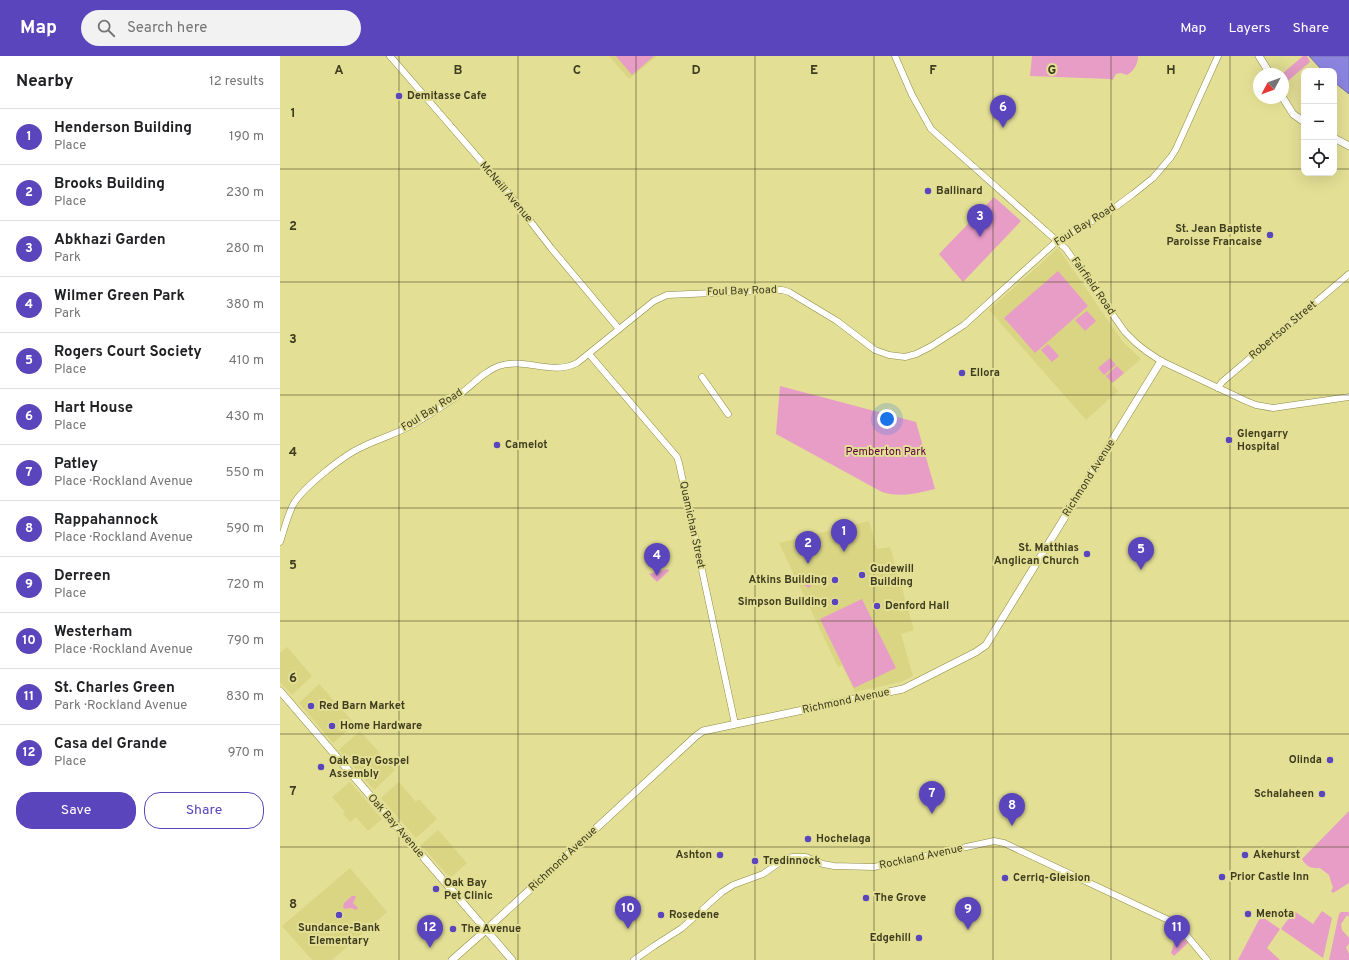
<!DOCTYPE html>
<html lang="en">
<head>
<meta charset="utf-8">
<style>
  :root { --surface:#fff; --page:#f2f2f2; --text:#202124; --muted:#757577; --line:#e0e0e0; --accent:#5a45bd }
  body { margin:0; font-family:Overpass,sans-serif; background:var(--page); color:var(--text) }
  .controls { position:absolute; right:12px; top:12px; display:grid; overflow:hidden; border-radius:8px; box-shadow:0 4px 16px #0002 }
  .controls button { width:36px; height:36px; display:grid; place-items:center; padding:0; border:0; border-bottom:1px solid var(--line); background:var(--surface); color:var(--text); font:20px sans-serif }
  .compass { position:absolute; left:973px; top:12px; width:36px; height:36px; border-radius:50%; background:var(--surface); box-shadow:0 4px 16px #0002; rotate:229deg }
  .you { position:absolute; left:607px; top:363px; width:14px; height:14px; margin:-10px; border:3px solid #fff; border-radius:50%; background:#1a73e8; box-shadow:0 0 0 6px #1a73e833 }
  .badge { display:grid; place-items:center; width:26px; height:26px; border-radius:50%; background:var(--accent); color:#fff; font-size:13px; font-weight:700 }
  .pin { position:absolute; translate:-50% -33px; filter:drop-shadow(0 1px 2px #0008) }
  .pin::after { content:''; position:absolute; top:21px; width:14px; height:12px; background:inherit; clip-path:polygon(0 0,100% 0,50% 100%) }
  .list { margin:0; padding:0; list-style:none }
  h2 { display:flex; justify-content:space-between; align-items:center; height:52px; margin:0; padding:0 16px; font-size:17px }
  h2 small { font-size:13px; font-weight:400; color:var(--muted) }
  .list li { display:grid; grid-template-columns:26px 1fr auto; gap:12px; align-items:center; box-sizing:border-box; height:56px; padding:0 16px; border-top:1px solid var(--line) }
  .list b { display:block; font-size:15px; white-space:nowrap }
  .list p { margin:0; font-size:13px; white-space:nowrap; color:var(--muted) }
  .list em { font-size:13px; font-style:normal; color:var(--muted) }
  .actions { display:flex; gap:8px; padding:12px 16px }
  .actions a { flex:1; padding:9px 0; border:1px solid var(--accent); border-radius:16px; text-align:center; font-size:14px; color:var(--accent) }
  .actions .main { background:var(--accent); color:#fff }
  .icon { flex:none; width:22px; height:22px; fill:none; stroke:currentColor; stroke-width:2; stroke-linecap:round; stroke-linejoin:round }
  .map { position:relative; flex:none; width:1069px; height:904px; overflow:hidden }
  header { display:flex; align-items:center; gap:24px; box-sizing:border-box; height:56px; padding:0 20px; background:var(--accent); color:#fff }
  header strong { font-size:19px }
  nav { display:flex; gap:22px; margin-inline-start:auto; font-size:14px }
  .search { width:280px; height:36px; background:var(--page); display:flex; align-items:center; gap:10px; box-sizing:border-box; padding:0 14px; border-radius:22px; color:var(--muted); font-size:15px }
  main { display:flex }
  aside { flex:1; background:var(--surface) }
  .map>svg:first-child { display:block }
  .built { fill:#dad583 }
  .green { fill:#e79dc6 }
  .water { fill:#8c85e0; stroke:#756fa6 }
  .lines { fill:none; stroke-linecap:round; stroke-linejoin:round }
  .tertiary-casing { stroke:#8f8a43; stroke-width:7 }
  .secondary-casing { stroke:#8f8a43; stroke-width:8 }
  .tertiary { stroke:#fff; stroke-width:6 }
  .secondary { stroke:#fff; stroke-width:7 }
  .grid { fill:none; stroke:#3f3d1f; stroke-width:1; stroke-opacity:0.55 }
  .poi-dot { fill:#5a45bd; stroke:#e3df95; stroke-width:1.5 }
  .labels { text-anchor:middle; dominant-baseline:central; stroke-width:4; stroke-linejoin:round; paint-order:stroke }
  .poi-label { font-size:11px; font-weight:bold; fill:#3f3d1f; stroke:#e3df95; text-anchor:start }
  .street-label { font-size:11px; fill:#3f3d1f; stroke:#e3df95 }
  .park-label { font-size:11px; fill:#5a023f; stroke:#e3df95 }
  .grid-label { font-size:13px; text-anchor:middle; font-weight:bold; fill:#3f3d1f; stroke:#e3df95; stroke-width:4; stroke-linejoin:round; paint-order:stroke }
</style>
</head>
<body>
<header>
<strong>Map</strong>
<div class="search"><svg class="icon" aria-label="search" viewBox="0 0 24 24"><circle cx="10" cy="10" r="6"/><path d="M15 15l6 6"/></svg>Search here</div>
<nav><a>Map</a><a>Layers</a><a>Share</a></nav>
</header>
<main>
<aside>
<h2>Nearby<small>12 results</small></h2>
<ul class="list">
<li><span class="badge">1</span><div><b>Henderson Building</b><p>Place</p></div><em>190 m</em></li>
<li><span class="badge">2</span><div><b>Brooks Building</b><p>Place</p></div><em>230 m</em></li>
<li><span class="badge">3</span><div><b>Abkhazi Garden</b><p>Park</p></div><em>280 m</em></li>
<li><span class="badge">4</span><div><b>Wilmer Green Park</b><p>Park</p></div><em>380 m</em></li>
<li><span class="badge">5</span><div><b>Rogers Court Society</b><p>Place</p></div><em>410 m</em></li>
<li><span class="badge">6</span><div><b>Hart House</b><p>Place</p></div><em>430 m</em></li>
<li><span class="badge">7</span><div><b>Patley</b><p>Place · Rockland Avenue</p></div><em>550 m</em></li>
<li><span class="badge">8</span><div><b>Rappahannock</b><p>Place · Rockland Avenue</p></div><em>590 m</em></li>
<li><span class="badge">9</span><div><b>Derreen</b><p>Place</p></div><em>720 m</em></li>
<li><span class="badge">10</span><div><b>Westerham</b><p>Place · Rockland Avenue</p></div><em>790 m</em></li>
<li><span class="badge">11</span><div><b>St. Charles Green</b><p>Park · Rockland Avenue</p></div><em>830 m</em></li>
<li><span class="badge">12</span><div><b>Casa del Grande</b><p>Place</p></div><em>970 m</em></li>
</ul>
<div class="actions"><a class="main">Save</a><a>Share</a></div>
</aside>
<div class="map">
<svg width="1069" height="904" viewBox="0 0 1069 904">
  <rect width="100%" height="100%" fill="#e3df95"/>
  <g class="built">
    <polygon points="329,0 377,0 349,23"/>
    <polygon points="778,192 843,286 861,303 832,328 838,335 806,364 709,254"/>
    <polygon points="589,465 597,493 610,491 634,574 621,578 633,620 621,626 575,636 562,609 558,611 499,487"/>
    <polygon points="7,591 32,620 12,639 0,626 0,597"/>
    <polygon points="39,628 75,668 53,687 19,647"/>
    <polygon points="80,675 115,714 94,734 59,694"/>
    <polygon points="70,726 102,763 88,775 76,761 70,766 63,758 65,756 52,741"/>
    <polygon points="119,726 136,746 139,743 157,763 136,782 101,742"/>
    <polygon points="158,774 187,807 170,822 141,789"/>
    <polygon points="70,812 107,856 52,904 32,904 2,870"/>
  </g>
  <g class="green">
    <polygon points="336,0 374,0 352,19"/>
    <path d="M 752,0 L 858,0 C 858,8 854,15 847,19 L 841,17 L 836,18 L 832,25 L 831,23 L 750,20 Z"/>
    <polygon points="1023,0 1027,0 1030,6 1003,29 1002,18"/>
    <polygon points="714,141 741,165 683,226 659,198"/>
    <polygon points="778,215 808,250 755,297 724,262"/>
    <polygon points="807,255 816,265 805,275 795,264"/>
    <polygon points="768,288 779,300 772,306 761,294"/>
    <polygon points="830,302 836,309 824,319 818,312"/>
    <polygon points="837,310 844,317 832,327 826,320"/>
    <path d="M 500,330 L 636,366 L 655,433 C 637,437 621,442 602,436 L 496,378 Z"/>
    <polygon points="388,513 389,515 377,526 369,518"/>
    <polygon points="523,518 534,525 529,532 519,526"/>
    <polygon points="582,543 616,612 574,632 540,563"/>
    <path d="M 1069,755 L 1069,827 L 1053,837 L 1051,835 L 1053,832 L 1049,819 L 1040,812 C 1031,813 1026,810 1022,803 Z"/>
    <polygon points="72,840 75,840 76,841 73,847 78,852 76,854 71,852 65,853 63,851 64,847"/>
    <polygon points="1014,855 1033,868 1042,855 1052,862 1043,902 1001,873"/>
    <polygon points="1061,856 1069,856 1069,861 1067,859 1061,868 1062,874 1069,882 1069,888 1066,891 1069,898 1069,904 1049,904 1059,858"/>
    <polygon points="981,860 1000,873 987,892 1000,904 958,904"/>
    <polygon points="898,882 903,882 908,887 894,900 891,897 895,885"/>
  </g>
  <polygon class="water" points="1029,0 1069,0 1069,38 1054,26 1054,15 1043,15"/>
  <g class="lines">
    <g class="tertiary-casing">
      <g id="tertiary">
        <polyline points="110,0 227,135 271,192 339,273"/>
        <polyline points="615,0 632,39 651,73 786,193 845,276 856,287 866,295 881,305 966,345 976,349 993,352 1069,341"/>
        <polyline points="309,298 397,401 399,407 455,668"/>
        <polyline points="422,321 448,358"/>
        <polyline points="938,332 942,326 1069,218"/>
        <path d="M 0,486 C 4,474 7,461 13,449 C 22,432 64,399 82,391 C 102,381 124,376 142,363 C 155,355 168,347 180,338 C 193,329 204,315 219,310 C 245,301 272,320 297,307 L 374,245 L 387,239 L 502,234 L 509,236 L 557,265 L 595,294 L 609,299 L 625,301 L 636,298 L 650,291 L 684,269 L 777,185 L 830,155 L 853,138 L 873,122 L 891,101 L 896,93 L 938,0"/>
        <polyline points="354,904 374,890 402,872 442,836 453,829 483,818 506,802 513,801 526,801 543,808 554,810 594,811 714,785 724,787 897,868 927,904"/>
      </g>
    </g>
    <g class="secondary-casing">
      <g id="secondary">
        <polyline points="979,0 990,18"/>
        <polyline points="1003,42 1013,58 1024,66"/>
        <polyline points="1054,82 1069,90"/>
        <polyline points="0,635 232,904"/>
        <polyline points="172,904 206,874 416,680 423,675 623,633 696,596 706,589 881,305"/>
      </g>
    </g>
    <use href="#tertiary" class="tertiary"/>
    <use href="#secondary" class="secondary"/>
  </g>
  <path class="grid" d="M 119,0 L 119,904M 238,0 L 238,904M 356,0 L 356,904M 475,0 L 475,904M 594,0 L 594,904M 713,0 L 713,904M 831,0 L 831,904M 950,0 L 950,904M 0,113 L 1024,113M 1054,113 L 1069,113M 0,226 L 1069,226M 0,339 L 1069,339M 0,452 L 1069,452M 0,565 L 1069,565M 0,678 L 1069,678M 0,791 L 1069,791"/>
  <g class="poi-dot">
    <circle cx="119" cy="40" r="4"/>
    <circle cx="648" cy="135" r="4"/>
    <circle cx="990" cy="179" r="4"/>
    <circle cx="682" cy="317" r="4"/>
    <circle cx="949" cy="384" r="4"/>
    <circle cx="217" cy="389" r="4"/>
    <circle cx="807" cy="498" r="4"/>
    <circle cx="582" cy="519" r="4"/>
    <circle cx="555" cy="524" r="4"/>
    <circle cx="555" cy="546" r="4"/>
    <circle cx="597" cy="550" r="4"/>
    <circle cx="31" cy="650" r="4"/>
    <circle cx="52" cy="670" r="4"/>
    <circle cx="1050" cy="704" r="4"/>
    <circle cx="41" cy="711" r="4"/>
    <circle cx="1042" cy="738" r="4"/>
    <circle cx="528" cy="783" r="4"/>
    <circle cx="440" cy="799" r="4"/>
    <circle cx="965" cy="799" r="4"/>
    <circle cx="475" cy="805" r="4"/>
    <circle cx="942" cy="821" r="4"/>
    <circle cx="725" cy="822" r="4"/>
    <circle cx="156" cy="833" r="4"/>
    <circle cx="586" cy="842" r="4"/>
    <circle cx="968" cy="858" r="4"/>
    <circle cx="59" cy="859" r="4"/>
    <circle cx="381" cy="859" r="4"/>
    <circle cx="173" cy="873" r="4"/>
    <circle cx="639" cy="882" r="4"/>
  </g>
  <g class="labels">
    <g class="poi-label">
      <text x="127" y="40">Demitasse Cafe</text>
      <text x="656" y="135">Ballinard</text>
      <text x="982" y="173" text-anchor="end">St. Jean Baptiste<tspan x="982" dy="13">Paroisse Francaise</tspan></text>
      <text x="690" y="317">Ellora</text>
      <text x="957" y="378">Glengarry<tspan x="957" dy="13">Hospital</tspan></text>
      <text x="225" y="389">Camelot</text>
      <text x="799" y="492" text-anchor="end">St. Matthias<tspan x="799" dy="13">Anglican Church</tspan></text>
      <text x="590" y="513">Gudewill<tspan x="590" dy="13">Building</tspan></text>
      <text x="547" y="524" text-anchor="end">Atkins Building</text>
      <text x="547" y="546" text-anchor="end">Simpson Building</text>
      <text x="605" y="550">Denford Hall</text>
      <text x="39" y="650">Red Barn Market</text>
      <text x="60" y="670">Home Hardware</text>
      <text x="1042" y="704" text-anchor="end">Olinda</text>
      <text x="49" y="705">Oak Bay Gospel<tspan x="49" dy="13">Assembly</tspan></text>
      <text x="1034" y="738" text-anchor="end">Schalaheen</text>
      <text x="536" y="783">Hochelaga</text>
      <text x="432" y="799" text-anchor="end">Ashton</text>
      <text x="973" y="799">Akehurst</text>
      <text x="483" y="805">Tredinnock</text>
      <text x="950" y="821">Prior Castle Inn</text>
      <text x="733" y="822">Cerriq-Gleision</text>
      <text x="164" y="827">Oak Bay<tspan x="164" dy="13">Pet Clinic</tspan></text>
      <text x="594" y="842">The Grove</text>
      <text x="976" y="858">Menota</text>
      <text x="389" y="859">Rosedene</text>
      <text x="59" y="872" text-anchor="middle">Sundance-Bank<tspan x="59" dy="13">Elementary</tspan></text>
      <text x="181" y="873">The Avenue</text>
      <text x="631" y="882" text-anchor="end">Edgehill</text>
    </g>
    <g class="street-label">
      <text transform="translate(226 136) rotate(50)">McNeill Avenue</text>
      <text transform="translate(805 169) rotate(-32)">Foul Bay Road</text>
      <text transform="translate(813 230) rotate(55)">Fairfield Road</text>
      <text transform="translate(462 235) rotate(-2)">Foul Bay Road</text>
      <text transform="translate(1003 274) rotate(-40)">Robertson Street</text>
      <text transform="translate(152 354) rotate(-32)">Foul Bay Road</text>
      <text transform="translate(809 422) rotate(-58)">Richmond Avenue</text>
      <text transform="translate(412 469) rotate(78)">Quamichan Street</text>
      <text transform="translate(566 645) rotate(-12)">Richmond Avenue</text>
      <text transform="translate(116 770) rotate(49)">Oak Bay Avenue</text>
      <text transform="translate(641 801) rotate(-12)">Rockland Avenue</text>
      <text transform="translate(283 803) rotate(-43)">Richmond Avenue</text>
    </g>
    <g class="park-label">
      <text x="606" y="396">Pemberton Park</text>
    </g>
  </g>
  <g class="grid-label">
    <text x="59" y="18">A</text>
    <text x="178" y="18">B</text>
    <text x="297" y="18">C</text>
    <text x="416" y="18">D</text>
    <text x="534" y="18">E</text>
    <text x="653" y="18">F</text>
    <text x="772" y="18">G</text>
    <text x="891" y="18">H</text>
    <text x="13" y="61">1</text>
    <text x="13" y="174">2</text>
    <text x="13" y="287">3</text>
    <text x="13" y="400">4</text>
    <text x="13" y="513">5</text>
    <text x="13" y="626">6</text>
    <text x="13" y="739">7</text>
    <text x="13" y="852">8</text>
  </g>
</svg>
<div class="controls">
<button>+</button>
<button>−</button>
<button><svg class="icon" aria-label="locate" viewBox="0 0 24 24"><circle cx="12" cy="12" r="6"/><path d="M12 2v4M12 18v4M2 12h4M18 12h4"/></svg></button>
</div>
<svg class="compass" viewBox="-18 -18 36 36"><path d="M0-13l5 13h-10z" fill="#e53935"/><path d="M0 13l5-13h-10z" fill="#757577"/></svg>
<div class="you"></div>
<div class="pin badge" style="left:564px;top:496px">1</div>
<div class="pin badge" style="left:528px;top:508px">2</div>
<div class="pin badge" style="left:700px;top:181px">3</div>
<div class="pin badge" style="left:377px;top:520px">4</div>
<div class="pin badge" style="left:861px;top:514px">5</div>
<div class="pin badge" style="left:723px;top:72px">6</div>
<div class="pin badge" style="left:652px;top:758px">7</div>
<div class="pin badge" style="left:732px;top:770px">8</div>
<div class="pin badge" style="left:688px;top:874px">9</div>
<div class="pin badge" style="left:348px;top:873px">10</div>
<div class="pin badge" style="left:897px;top:892px">11</div>
<div class="pin badge" style="left:150px;top:892px">12</div>
</div>
</main>
</body>
</html>
